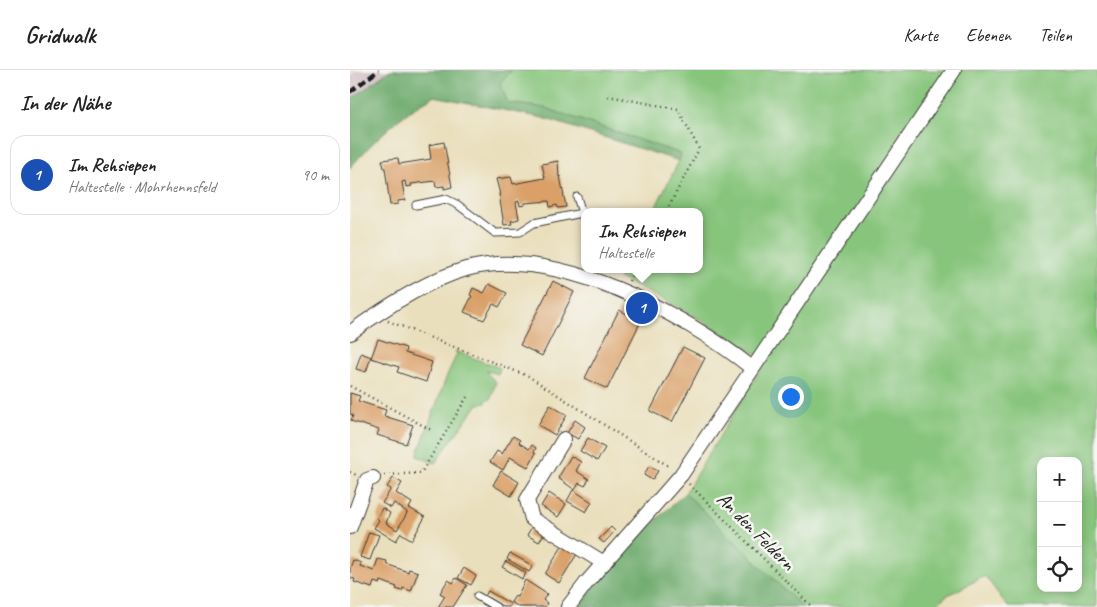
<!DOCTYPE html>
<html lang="de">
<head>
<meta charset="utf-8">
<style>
  :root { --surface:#fff; --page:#f2f2f2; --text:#222; --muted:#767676; --line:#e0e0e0; --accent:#0b8043 }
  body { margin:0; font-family:Caveat,sans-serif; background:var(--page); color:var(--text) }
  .controls { position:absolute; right:15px; bottom:15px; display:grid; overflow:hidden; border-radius:10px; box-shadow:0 2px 8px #0003 }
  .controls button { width:45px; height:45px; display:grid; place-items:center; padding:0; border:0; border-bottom:1px solid var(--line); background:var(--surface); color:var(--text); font:25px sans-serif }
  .you { position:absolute; left:440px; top:326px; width:18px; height:18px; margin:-12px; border:4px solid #fff; border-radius:50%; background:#1a73e8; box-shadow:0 0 0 8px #1a73e833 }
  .badge { display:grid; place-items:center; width:32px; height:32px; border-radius:50%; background:var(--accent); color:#fff; font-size:16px; font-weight:700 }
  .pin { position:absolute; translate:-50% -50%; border:2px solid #fff; box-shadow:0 1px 5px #0006 }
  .popup { position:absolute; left:231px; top:138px; width:122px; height:65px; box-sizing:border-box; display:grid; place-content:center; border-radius:10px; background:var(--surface); filter:drop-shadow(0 1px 4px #0005); font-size:16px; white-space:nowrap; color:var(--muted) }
  .popup b { font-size:19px; color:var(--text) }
  .popup::after { content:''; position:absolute; left:50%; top:100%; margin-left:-10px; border:10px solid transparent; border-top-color:var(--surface) }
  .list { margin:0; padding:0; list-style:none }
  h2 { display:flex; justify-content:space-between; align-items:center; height:65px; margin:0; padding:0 20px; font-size:21px }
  h2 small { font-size:16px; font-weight:400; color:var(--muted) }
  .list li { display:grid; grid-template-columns:32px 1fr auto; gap:15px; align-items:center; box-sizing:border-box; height:80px; margin:0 10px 10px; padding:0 10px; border:1px solid var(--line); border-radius:15px }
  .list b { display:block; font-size:19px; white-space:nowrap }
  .list p { margin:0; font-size:16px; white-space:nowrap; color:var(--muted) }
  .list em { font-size:16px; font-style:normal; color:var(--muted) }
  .icon { flex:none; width:28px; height:28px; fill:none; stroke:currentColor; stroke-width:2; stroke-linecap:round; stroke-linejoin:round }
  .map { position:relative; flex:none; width:747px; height:537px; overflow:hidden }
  header { display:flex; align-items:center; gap:30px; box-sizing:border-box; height:70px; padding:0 25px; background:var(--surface); border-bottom:1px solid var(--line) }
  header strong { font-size:24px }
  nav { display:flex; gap:28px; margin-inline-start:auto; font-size:18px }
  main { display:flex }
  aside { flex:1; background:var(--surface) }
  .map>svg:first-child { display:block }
  .industrial { fill:#d2bec3 }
  .green { fill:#87c57c; stroke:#52704c; fill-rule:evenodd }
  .forest { fill:#6daa6c; stroke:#446344 }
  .building { fill:#daa067 }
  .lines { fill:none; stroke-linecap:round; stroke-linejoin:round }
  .service-casing { stroke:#3b3934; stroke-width:9 }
  .minor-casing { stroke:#3b3934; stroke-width:16 }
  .path { stroke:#3b3934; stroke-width:2.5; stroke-dasharray:1 4; stroke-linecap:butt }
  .service { stroke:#fff; stroke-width:7 }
  .minor { stroke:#fff; stroke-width:14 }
  .rail { stroke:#1c1c1c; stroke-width:4; stroke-dasharray:8 4; stroke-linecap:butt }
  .labels { text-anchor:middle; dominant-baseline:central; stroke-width:5; stroke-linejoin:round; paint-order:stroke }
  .street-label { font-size:20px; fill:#1c1c1c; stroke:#f6f6f2 }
</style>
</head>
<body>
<header>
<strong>Gridwalk</strong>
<nav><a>Karte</a><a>Ebenen</a><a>Teilen</a></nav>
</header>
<main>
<aside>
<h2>In der Nähe<small></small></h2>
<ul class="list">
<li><span class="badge" style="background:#1a4fb4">1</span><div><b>Im Rehsiepen</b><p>Haltestelle · Mohrhennsfeld</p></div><em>90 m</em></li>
</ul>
</aside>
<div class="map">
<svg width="747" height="537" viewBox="0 0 747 537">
  <rect width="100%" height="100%" fill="#f6f6f2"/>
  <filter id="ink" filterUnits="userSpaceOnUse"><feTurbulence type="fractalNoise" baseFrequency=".02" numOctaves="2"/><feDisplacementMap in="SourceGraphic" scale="10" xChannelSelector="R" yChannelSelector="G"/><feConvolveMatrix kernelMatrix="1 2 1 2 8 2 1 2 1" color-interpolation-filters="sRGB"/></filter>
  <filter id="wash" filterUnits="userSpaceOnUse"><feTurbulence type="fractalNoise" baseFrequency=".0096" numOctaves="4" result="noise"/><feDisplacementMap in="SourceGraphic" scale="20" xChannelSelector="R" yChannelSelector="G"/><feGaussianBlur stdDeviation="1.12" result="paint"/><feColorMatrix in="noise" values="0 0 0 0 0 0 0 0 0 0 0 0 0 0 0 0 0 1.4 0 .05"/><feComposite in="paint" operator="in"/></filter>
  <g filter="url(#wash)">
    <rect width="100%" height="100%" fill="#eadfbc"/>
    <polygon class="industrial" points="7,0 40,0 0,30 0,6"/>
    <g class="green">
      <path d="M 162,0 L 747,0 L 747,537 L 658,537 L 635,506 L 596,526 L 583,537 L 452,537 L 335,423 L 416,290 L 338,242 L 268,207 L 272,199 L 350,199 L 350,142 L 303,142 L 329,91 L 331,84 L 195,38 L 157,33 L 150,13 ZM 691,391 L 728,391 L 728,518 L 691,518 Z"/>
      <polygon points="105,281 150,298 148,304 137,301 137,303 146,312 140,330 137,329 136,333 128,334 85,393 67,386 98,303 107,284"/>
    </g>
    <g class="forest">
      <path d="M 40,0 L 162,0 L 150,13 L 158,33 L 195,38 L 331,84 L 329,91 L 193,48 L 84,26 C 51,44 24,70 0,98 L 0,30 Z"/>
      <path d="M 335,423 L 452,537 L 230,537 C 257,492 297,459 335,423 Z"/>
    </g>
    <g id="blocks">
      <g class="building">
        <polygon points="94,72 102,117 94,119 94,116 86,117 85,111 61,114 62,116 56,117 55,111 52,112 55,130 48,131 48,134 40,135 35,98 34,98 32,90 48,88 49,94 81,89 79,75"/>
        <polygon points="208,91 209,107 210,106 216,137 208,138 207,135 200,137 199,131 175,133 175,135 170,136 169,131 166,132 169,149 161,151 162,154 154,155 149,124 150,124 146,109 161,107 163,114 195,108 192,94"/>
        <polygon points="203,211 224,222 192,286 170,275"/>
        <polygon points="139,214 157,223 149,237 143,234 134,250 114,242 122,226 120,225 123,218 134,223"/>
        <polygon points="269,240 291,251 257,319 235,308"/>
        <polygon points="28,269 56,278 55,283 82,292 76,312 47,302 49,297 21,288"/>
        <polygon points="333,277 355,288 322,352 300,341"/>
        <polygon points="11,283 21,287 16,302 6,299"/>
        <polygon points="0,323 10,326 8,331 36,340 34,346 63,355 56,374 27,365 29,360 1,351 3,345 0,344"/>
        <polygon points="200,335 217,345 205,365 188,355"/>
        <polygon points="225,350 235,357 228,369 217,363"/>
        <polygon points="163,366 170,370 169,373 179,379 182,375 186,378 184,382 186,383 178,397 160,387 153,400 140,392 147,381 152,384"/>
        <polygon points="238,368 255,378 247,391 230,381"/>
        <polygon points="221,386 231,392 226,401 239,409 235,416 229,413 225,420 208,408"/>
        <polygon points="299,396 308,401 302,410 294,405"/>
        <polygon points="151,401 169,412 161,426 143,415"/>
        <polygon points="43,408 52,413 46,423 62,433 59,438 75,447 62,470 51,463 46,471 24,458 29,450 27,448 32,438 40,443 36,453 47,460 56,445 57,442 44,433 41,438 32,433 41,419 37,417"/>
        <polygon points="223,420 242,432 236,442 217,431"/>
        <polygon points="199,423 216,434 208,447 191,436"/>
        <polygon points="183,455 195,462 189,472 177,465"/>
        <polygon points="261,457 265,461 254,473 249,469"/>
        <polygon points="19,462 29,465 20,490 10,487"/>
        <polygon points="213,475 227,484 209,513 195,504"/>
        <polygon points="160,483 183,496 179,502 157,489"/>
        <polygon points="28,489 37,491 36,494 58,502 59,499 68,502 61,521 53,518 52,521 46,519 47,517 31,511 30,514 24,512 22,518 4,512 5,509 0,508 0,498 3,490 11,493 10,496 24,501"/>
        <polygon points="156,491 176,503 172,509 152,497"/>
        <polygon points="114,498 126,506 121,515 108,508"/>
        <polygon points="106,508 117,515 103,537 88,537 95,526 90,523 98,510 103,513"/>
        <polygon points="175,510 197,524 193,530 197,533 195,537 169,537 161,532 165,526 167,527"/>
        <polygon points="138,521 161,534 159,537 154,537 135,526"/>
      </g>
    </g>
  </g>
  <g filter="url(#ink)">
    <use href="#blocks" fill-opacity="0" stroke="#3b3934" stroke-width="1"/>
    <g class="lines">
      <g class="service-casing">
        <g id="service">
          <polyline points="227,127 234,149"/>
          <polyline points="66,135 96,129 108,135 145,163 170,162 184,153 232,143"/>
          <polyline points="127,526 146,537"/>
        </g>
      </g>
      <g class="minor-casing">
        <g id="minor">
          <path d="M 0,263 C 34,238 75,211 116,199 C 206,174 334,244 402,298"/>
          <polyline points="214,369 177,430 182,449 254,493"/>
          <polyline points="0,457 17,410 23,408"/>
          <polyline points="218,537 237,512 331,405 604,0"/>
        </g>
      </g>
      <g class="path">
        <polyline points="258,26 328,39 349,79 316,142"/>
        <polyline points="279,211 285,199"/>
        <polyline points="38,251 178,306 320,397"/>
        <polyline points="0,316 81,360"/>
        <polyline points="0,402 6,405"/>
        <polyline points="34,405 71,403 117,327"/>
        <polyline points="339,414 462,537"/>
      </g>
      <use href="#service" class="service"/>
      <use href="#minor" class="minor"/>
      <polyline class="rail" points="0,22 29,0"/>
    </g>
  </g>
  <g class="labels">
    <g class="street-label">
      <text transform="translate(406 461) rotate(45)">An den Feldern</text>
    </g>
  </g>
</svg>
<div class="controls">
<button>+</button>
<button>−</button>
<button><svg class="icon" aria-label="locate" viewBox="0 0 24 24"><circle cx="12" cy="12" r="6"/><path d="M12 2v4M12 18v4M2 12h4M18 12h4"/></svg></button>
</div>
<div class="you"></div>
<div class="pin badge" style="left:292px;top:238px;background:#1a4fb4">1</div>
<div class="popup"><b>Im Rehsiepen</b>Haltestelle</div>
</div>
</main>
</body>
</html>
